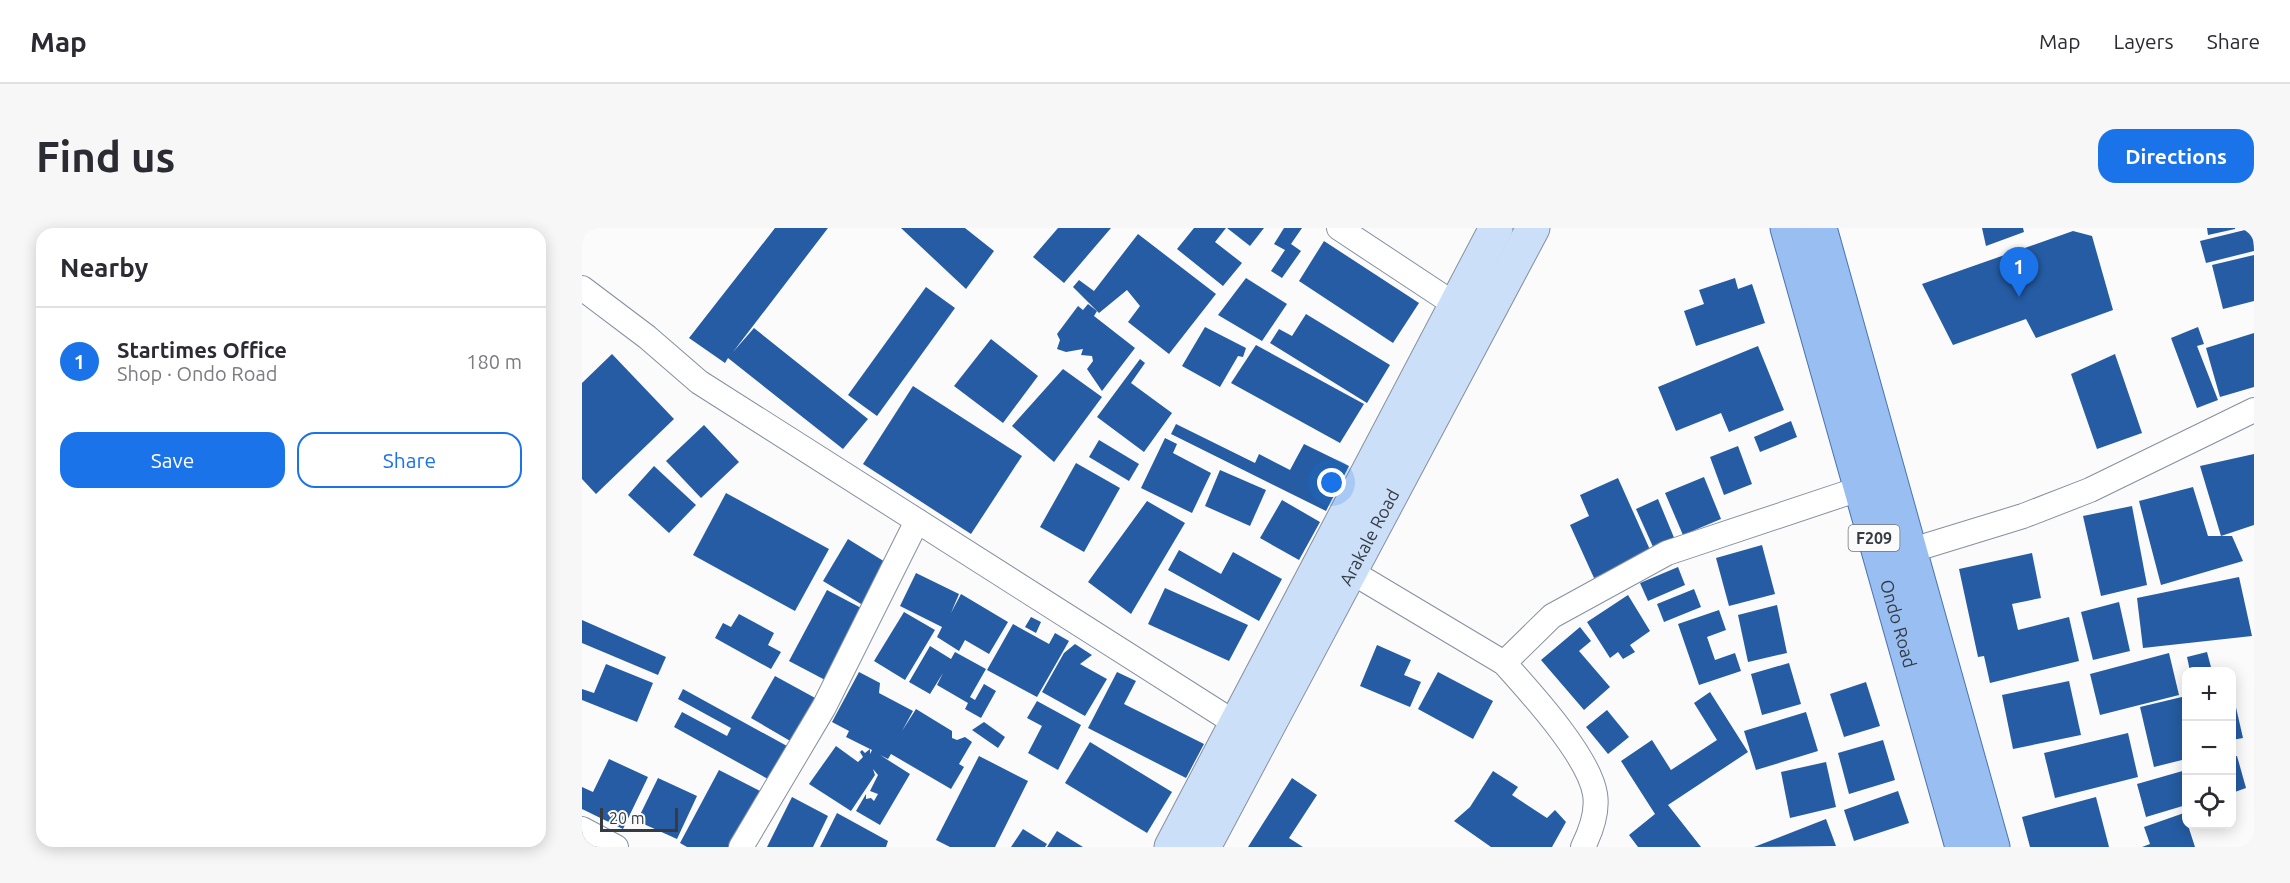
<!DOCTYPE html>
<html lang="en">
<head>
<meta charset="utf-8">
<style>
  :root { --surface:#fff; --page:#f7f7f7; --text:#2b2b33; --muted:#7c7c81; --line:#e1e1e2; --accent:#1a73e8 }
  body { margin:0; font-family:Ubuntu,sans-serif; background:var(--page); color:var(--text) }
  .controls { position:absolute; right:18px; bottom:18px; display:grid; overflow:hidden; border-radius:12px; box-shadow:0 3px 15px #0003 }
  .controls button { width:54px; height:54px; display:grid; place-items:center; padding:0; border:0; border-bottom:2px solid var(--line); background:var(--surface); color:var(--text); font:30px sans-serif }
  .scale { position:absolute; left:18px; bottom:15px; width:78px; box-sizing:border-box; padding-left:6px; border:3px solid #363b42; border-top:0; font-size:16px; line-height:21px; white-space:nowrap; color:#363b42; -webkit-text-stroke:4px #fbfbfb; paint-order:stroke }
  .you { position:absolute; left:750px; top:255px; width:21px; height:21px; margin:-15px; border:4px solid #fff; border-radius:50%; background:#1a73e8; box-shadow:0 0 0 9px #1a73e833 }
  .badge { display:grid; place-items:center; width:39px; height:39px; border-radius:50%; background:var(--accent); color:#fff; font-size:20px; font-weight:700 }
  .pin { position:absolute; translate:-50% -50px; filter:drop-shadow(0 2px 3px #0008) }
  .pin::after { content:''; position:absolute; top:32px; width:21px; height:18px; background:inherit; clip-path:polygon(0 0,100% 0,50% 100%) }
  .list { margin:0; padding:0; list-style:none }
  h2 { display:flex; justify-content:space-between; align-items:center; height:78px; margin:0; padding:0 24px; font-size:26px }
  h2 small { font-size:20px; font-weight:400; color:var(--muted) }
  .list li { display:grid; grid-template-columns:39px 1fr auto; gap:18px; align-items:center; box-sizing:border-box; height:108px; padding:0 24px; border-top:2px solid var(--line) }
  .list b { display:block; font-size:22px; white-space:nowrap }
  .list p { margin:0; font-size:20px; white-space:nowrap; color:var(--muted) }
  .list em { font-size:20px; font-style:normal; color:var(--muted) }
  .actions { display:flex; gap:12px; padding:18px 24px }
  .actions a { flex:1; padding:14px 0; border:2px solid var(--accent); border-radius:18px; text-align:center; font-size:21px; color:var(--accent) }
  .actions .main { background:var(--accent); color:#fff }
  .icon { flex:none; width:33px; height:33px; fill:none; stroke:currentColor; stroke-width:2; stroke-linecap:round; stroke-linejoin:round }
  .map { position:relative; flex:none; width:1672px; height:619px; overflow:hidden; border-radius:18px }
  header { display:flex; align-items:center; gap:36px; box-sizing:border-box; height:84px; padding:0 30px; background:var(--surface); border-bottom:2px solid var(--line) }
  header strong { font-size:28px }
  nav { display:flex; gap:33px; margin-inline-start:auto; font-size:21px }
  .intro { display:flex; align-items:center; justify-content:space-between; box-sizing:border-box; height:144px; padding:0 36px }
  h1 { margin:0; font-size:42px }
  .button { padding:15px 27px; border-radius:18px; background:var(--accent); color:#fff; font-size:21px; font-weight:700 }
  main { display:flex; gap:36px; padding:0 36px }
  aside { flex:1; background:var(--surface); border-radius:18px; box-shadow:0 3px 15px #0003 }
  .map>svg:first-child { display:block }
  .building { fill:#255ca3 }
  .lines { fill:none; stroke-linecap:round; stroke-linejoin:round }
  .minor-casing { stroke:#8590a0; stroke-width:26 }
  .secondary-casing { stroke:#8590a0; stroke-width:35 }
  .primary-casing { stroke:#4a74af; stroke-width:35 }
  .minor { stroke:#fff; stroke-width:24 }
  .secondary { stroke:#ccdff8; stroke-width:33 }
  .primary { stroke:#98bef2; stroke-width:33 }
  .labels { text-anchor:middle; dominant-baseline:central; stroke-width:6; stroke-linejoin:round; paint-order:stroke }
  .shield { fill:#fbfbfb; stroke:#71757a; stroke-width:1.5 }
  .shield-label { font-size:16px; font-weight:bold; fill:#363b42 }
  .street-label { font-size:18px; fill:#363b42; stroke:#fbfbfb }
</style>
</head>
<body>
<header>
<strong>Map</strong>
<nav><a>Map</a><a>Layers</a><a>Share</a></nav>
</header>
<div class="intro"><h1>Find us</h1><a class="button">Directions</a></div>
<main>
<aside>
<h2>Nearby<small></small></h2>
<ul class="list">
<li><span class="badge">1</span><div><b>Startimes Office</b><p>Shop · Ondo Road</p></div><em>180 m</em></li>
</ul>
<div class="actions"><a class="main">Save</a><a>Share</a></div>
</aside>
<div class="map">
<svg width="1672" height="619" viewBox="0 0 1672 619">
  <rect width="100%" height="100%" fill="#fbfbfb"/>
  <g class="building">
    <polygon points="193,0 246,0 151,124 172,100 286,191 261,221 146,130 143,135 107,110"/>
    <polygon points="319,0 383,0 412,23 384,61"/>
    <polygon points="476,0 529,0 482,55 451,29"/>
    <polygon points="612,0 644,0 633,14 660,35 641,58 595,21"/>
    <polygon points="645,0 682,0 668,18"/>
    <polygon points="702,0 720,0 709,16 719,23 700,50 689,43 703,22 692,16"/>
    <polygon points="1400,0 1441,0 1442,4 1404,18"/>
    <polygon points="1625,0 1653,0 1653,1 1626,7"/>
    <polygon points="1671,0 1672,23 1624,35 1618,13"/>
    <polygon points="1491,3 1510,8 1531,82 1454,110 1444,91 1371,117 1340,56"/>
    <polygon points="556,6 634,66 587,126 546,94 558,78 545,62 517,85 491,59 497,52 512,63"/>
    <polygon points="742,13 837,75 811,115 717,53"/>
    <polygon points="1672,27 1672,73 1641,81 1630,37"/>
    <polygon points="664,50 705,76 680,113 636,87"/>
    <polygon points="1153,50 1156,61 1170,56 1183,95 1114,118 1102,83 1122,76 1117,62"/>
    <polygon points="344,59 373,80 295,188 266,167"/>
    <polygon points="506,76 515,83 512,88 553,120 520,163 505,141 511,133 510,128 499,127 501,121 484,124 475,121 478,112 475,106 496,78 501,82"/>
    <polygon points="724,86 808,137 785,175 688,115 697,101 710,108"/>
    <polygon points="623,99 664,120 661,129 656,128 638,159 600,138"/>
    <polygon points="1616,99 1622,116 1615,118 1636,172 1615,180 1589,110"/>
    <polygon points="1672,105 1672,159 1638,169 1624,120"/>
    <polygon points="409,111 456,148 421,195 372,158"/>
    <polygon points="674,117 782,176 758,215 649,155"/>
    <polygon points="1176,118 1202,182 1147,204 1139,185 1094,203 1076,159"/>
    <polygon points="30,126 92,191 14,266 0,251 0,155"/>
    <polygon points="1533,126 1560,205 1515,221 1489,146"/>
    <polygon points="558,131 563,135 549,155 590,185 562,224 515,189"/>
    <polygon points="481,141 520,169 472,234 430,198"/>
    <polygon points="331,158 440,228 389,306 281,236"/>
    <polygon points="1209,193 1215,209 1178,224 1172,209"/>
    <polygon points="594,196 673,235 677,226 708,242 722,216 767,238 744,283 589,206"/>
    <polygon points="122,197 157,234 119,270 84,233"/>
    <polygon points="583,210 595,216 591,225 629,245 610,285 559,260"/>
    <polygon points="517,212 557,236 547,253 507,229"/>
    <polygon points="1156,218 1170,256 1142,267 1128,229"/>
    <polygon points="1672,226 1672,297 1639,308 1618,238"/>
    <polygon points="494,235 538,260 502,324 458,299"/>
    <polygon points="72,238 114,277 87,305 46,267"/>
    <polygon points="638,242 684,262 668,298 623,278"/>
    <polygon points="1122,249 1139,291 1101,307 1083,265"/>
    <polygon points="1036,250 1069,324 1012,350 988,297 1007,288 998,267"/>
    <polygon points="1611,259 1626,308 1650,308 1661,333 1579,357 1557,273"/>
    <polygon points="144,265 247,321 213,383 111,327"/>
    <polygon points="1076,271 1093,312 1072,321 1054,281"/>
    <polygon points="700,272 738,294 717,332 678,310"/>
    <polygon points="565,273 603,295 549,386 506,354"/>
    <polygon points="1550,278 1565,357 1519,368 1501,288"/>
    <polygon points="266,311 308,337 284,379 241,353"/>
    <polygon points="1180,317 1193,366 1147,378 1134,330"/>
    <polygon points="597,322 639,346 651,324 700,351 677,393 586,342"/>
    <polygon points="1450,325 1459,370 1430,376 1436,402 1487,389 1497,433 1408,455 1402,428 1396,429 1377,341"/>
    <polygon points="1096,339 1103,357 1066,373 1058,355"/>
    <polygon points="334,345 377,366 369,385 379,366 426,394 407,426 383,412 377,423 355,409 360,399 318,378"/>
    <polygon points="1657,349 1670,408 1561,420 1555,370"/>
    <polygon points="583,360 666,397 647,433 566,396"/>
    <polygon points="1112,361 1119,379 1082,394 1075,376"/>
    <polygon points="245,362 283,382 245,453 207,433"/>
    <polygon points="1046,367 1068,403 1048,417 1053,424 1041,431 1036,424 1028,430 1005,394"/>
    <polygon points="1537,374 1548,423 1511,432 1499,384"/>
    <polygon points="1195,377 1205,425 1166,434 1156,387"/>
    <polygon points="1137,382 1144,402 1125,409 1133,432 1153,425 1159,443 1117,457 1096,396"/>
    <polygon points="322,384 353,402 323,452 292,433"/>
    <polygon points="157,386 192,405 186,417 199,424 189,441 133,410 141,395 149,399"/>
    <polygon points="449,389 459,394 454,405 443,399"/>
    <polygon points="0,392 84,429 76,447 0,415"/>
    <polygon points="431,396 467,416 473,405 487,413 455,469 405,442"/>
    <polygon points="998,399 1009,413 997,423 1028,459 1002,482 959,432"/>
    <polygon points="493,416 510,427 498,436 525,451 503,488 460,464 482,425"/>
    <polygon points="795,417 829,432 822,447 839,454 828,479 778,458"/>
    <polygon points="348,418 369,431 373,424 404,441 388,469 393,472 402,456 414,463 399,490 383,481 386,475 355,457 361,445 348,466 327,454"/>
    <polygon points="1625,424 1630,443 1608,443 1605,429"/>
    <polygon points="1587,425 1597,467 1518,487 1508,446"/>
    <polygon points="1207,435 1219,476 1180,487 1169,446"/>
    <polygon points="24,436 71,455 55,494 0,472 0,461 12,465"/>
    <polygon points="277,444 298,455 297,465 331,483 320,503 334,481 370,503 370,510 375,512 383,509 390,514 377,536 382,539 369,561 309,526 306,531 298,527 328,546 298,597 274,583 284,566 284,571 289,570 292,573 296,566 288,563 296,547 291,541 293,547 269,583 227,556 254,518 276,534 281,529 278,524 280,522 283,525 288,521 288,526 290,522 264,509 267,503 250,494"/>
    <polygon points="535,444 554,453 542,476 622,516 604,550 506,500"/>
    <polygon points="856,444 911,473 891,511 836,481"/>
    <polygon points="193,448 235,471 210,514 169,490"/>
    <polygon points="1487,453 1499,507 1431,521 1420,467"/>
    <polygon points="1284,454 1298,498 1262,509 1248,466"/>
    <polygon points="101,461 205,518 186,551 92,499 100,484 145,508 149,500 96,471"/>
    <polygon points="1650,462 1661,510 1650,512"/>
    <polygon points="1128,464 1166,524 1086,577 1119,619 1056,619 1047,607 1073,586 1039,533 1070,512 1089,542 1135,512 1112,475"/>
    <polygon points="1604,468 1604,531 1572,539 1558,479"/>
    <polygon points="455,473 499,497 476,542 446,525 460,498 445,490"/>
    <polygon points="1025,482 1047,509 1026,526 1004,499"/>
    <polygon points="1224,484 1236,523 1174,542 1162,503"/>
    <polygon points="402,494 423,509 416,520 390,502"/>
    <polygon points="1546,505 1556,549 1473,570 1462,525"/>
    <polygon points="1301,512 1313,552 1267,566 1256,525"/>
    <polygon points="508,514 590,564 565,605 483,555"/>
    <polygon points="397,528 446,553 413,619 368,619 354,612"/>
    <polygon points="1655,528 1664,560 1650,565 1650,529"/>
    <polygon points="27,531 66,549 41,601 0,581 0,559 11,564"/>
    <polygon points="1244,534 1254,579 1208,590 1199,544"/>
    <polygon points="137,542 182,565 153,619 105,619 98,615"/>
    <polygon points="1604,542 1604,577 1564,589 1555,556"/>
    <polygon points="911,543 936,559 930,567 965,590 973,582 984,594 970,619 909,619 872,593 888,579"/>
    <polygon points="76,550 115,568 95,611 55,593"/>
    <polygon points="710,550 735,567 707,610 721,619 666,619"/>
    <polygon points="1316,563 1327,595 1272,613 1262,582"/>
    <polygon points="210,569 246,588 231,619 185,619"/>
    <polygon points="1514,569 1527,619 1448,619 1440,589"/>
    <polygon points="255,585 306,613 304,619 238,619"/>
    <polygon points="1602,585 1613,619 1560,619 1568,616 1562,599"/>
    <polygon points="1244,591 1254,618 1172,619"/>
    <polygon points="441,601 465,616 463,619 429,619"/>
    <polygon points="475,603 501,619 465,619"/>
  </g>
  <g class="lines">
    <g class="minor-casing">
      <g id="minor">
        <polyline points="757,0 872,76"/>
        <polyline points="0,60 65,109 117,154 653,495"/>
        <polyline points="1314,327 1441,288 1508,262 1672,182"/>
        <path d="M 768,343 L 922,435 C 948,464 1007,528 1013,566 C 1016,584 1009,603 1001,619"/>
        <polyline points="922,435 970,388 1085,325 1277,261"/>
        <polyline points="0,601 34,619"/>
        <polyline points="159,619 242,479 335,293"/>
      </g>
    </g>
    <g class="secondary-casing">
      <g id="secondary">
        <polyline points="589,619 914,0"/>
        <path id="s1" d="M 622,619 L 951,0"/>
      </g>
    </g>
    <g class="primary-casing">
      <g id="primary">
        <path id="s2" d="M 1205,0 L 1380,619"/>
        <polyline points="1238,0 1411,619"/>
      </g>
    </g>
    <use href="#minor" class="minor"/>
    <use href="#secondary" class="secondary"/>
    <use href="#primary" class="primary"/>
  </g>
  <g class="labels">
    <rect class="shield" x="1266.5" y="297" width="51" height="26" rx="4.5"/>
    <g class="shield-label">
      <text x="1292" y="310">F209</text>
    </g>
    <g class="street-label">
      <text stroke="none"><textPath href="#s1" startOffset="351">Arakale Road</textPath></text>
      <text stroke="none"><textPath href="#s2" startOffset="411">Ondo Road</textPath></text>
    </g>
  </g>
</svg>
<div class="controls">
<button>+</button>
<button>−</button>
<button><svg class="icon" aria-label="locate" viewBox="0 0 24 24"><circle cx="12" cy="12" r="6"/><path d="M12 2v4M12 18v4M2 12h4M18 12h4"/></svg></button>
</div>
<div class="scale">20 m</div>
<div class="you"></div>
<div class="pin badge" style="left:1437px;top:69px">1</div>
</div>
</main>
</body>
</html>
